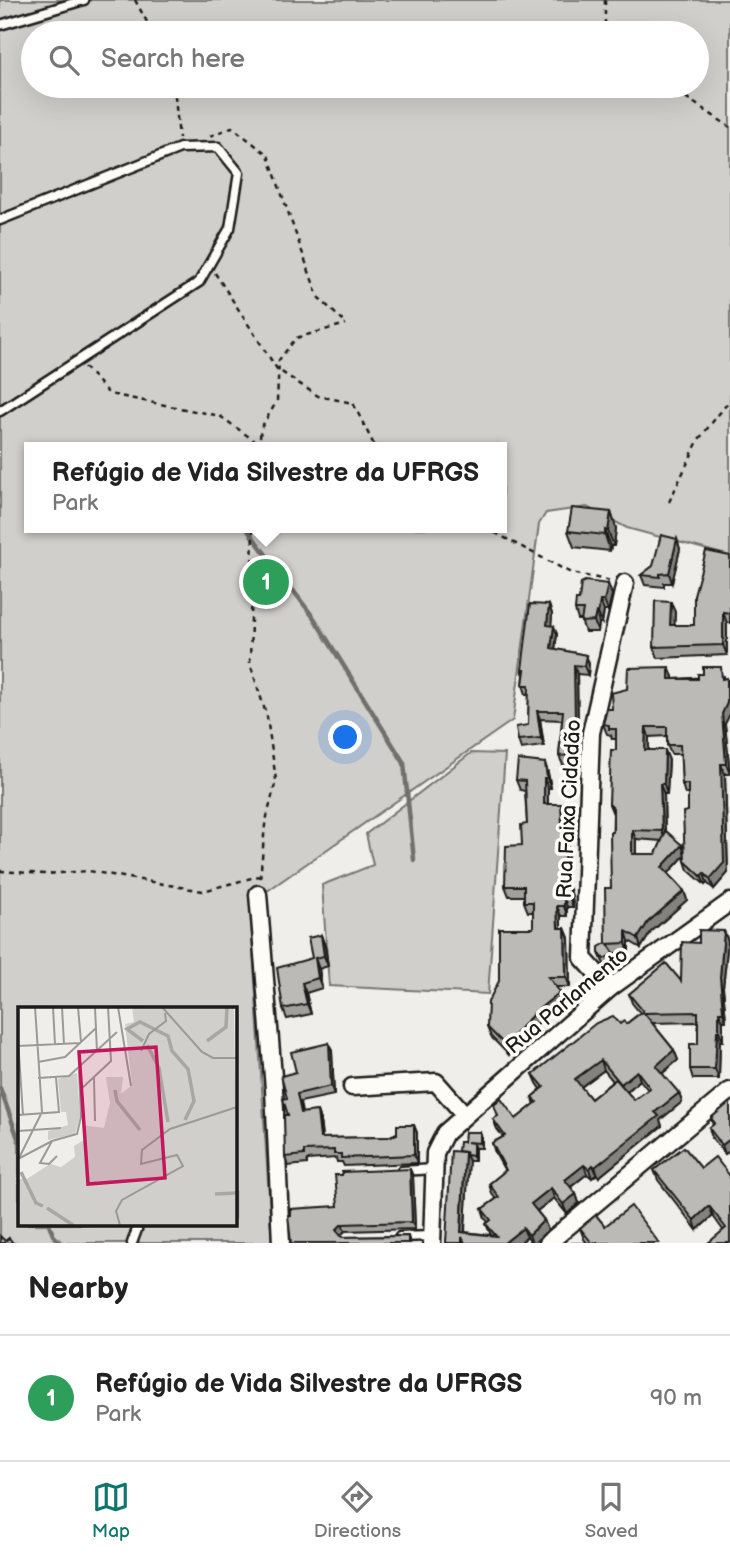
<!DOCTYPE html>
<html lang="en">
<head>
<meta charset="utf-8">
<style>
  :root { --surface:#fff; --page:#f6f6f6; --text:#222; --muted:#767676; --line:#e0e0e0; --accent:#0f766e }
  body { margin:0; font-family:"Balsamiq Sans",sans-serif; background:var(--page); color:var(--text) }
  .you { position:absolute; left:346px; top:738px; width:24px; height:24px; margin:-18px; border:5px solid #fff; border-radius:50%; background:#1a73e8; box-shadow:0 0 0 10px #1a73e833 }
  .badge { display:grid; place-items:center; width:46px; height:46px; border-radius:50%; background:var(--accent); color:#fff; font-size:23px; font-weight:700 }
  .pin { position:absolute; translate:-50% -50%; border:4px solid #fff; box-shadow:0 2px 7px #0006 }
  .popup { position:absolute; left:24px; top:442px; width:483px; height:91px; box-sizing:border-box; display:grid; place-content:center; border-radius:0px; background:var(--surface); filter:drop-shadow(0 2px 5px #0005); font-size:23px; white-space:nowrap; color:var(--muted) }
  .popup b { font-size:26px; color:var(--text) }
  .popup::after { content:''; position:absolute; left:50%; top:100%; margin-left:-14px; border:14px solid transparent; border-top-color:var(--surface) }
  .list { margin:0; padding:0; list-style:none }
  h2 { display:flex; justify-content:space-between; align-items:center; height:91px; margin:0; padding:0 28px; font-size:30px }
  h2 small { font-size:23px; font-weight:400; color:var(--muted) }
  .list li { display:grid; grid-template-columns:46px 1fr auto; gap:21px; align-items:center; box-sizing:border-box; height:126px; padding:0 28px; border-top:2px solid var(--line) }
  .list b { display:block; font-size:26px; white-space:nowrap }
  .list p { margin:0; font-size:23px; white-space:nowrap; color:var(--muted) }
  .list em { font-size:23px; font-style:normal; color:var(--muted) }
  .icon { flex:none; width:38px; height:38px; fill:none; stroke:currentColor; stroke-width:2; stroke-linecap:round; stroke-linejoin:round }
  .map { position:relative; flex:none; width:730px; height:1243px; overflow:hidden }
  .search { position:absolute; background:var(--surface); box-shadow:0 7px 28px #0002; left:21px; right:21px; top:21px; height:77px; display:flex; align-items:center; gap:18px; box-sizing:border-box; padding:0 24px; border-radius:38px; color:var(--muted); font-size:26px }
  .sheet { height:217px; background:var(--surface) }
  nav { display:flex; justify-content:space-around; align-items:center; box-sizing:border-box; height:98px; border-top:2px solid var(--line); background:var(--surface); font-size:19px; color:var(--muted) }
  nav a { display:grid; justify-items:center; gap:4px }
  nav .on { color:var(--accent) }
  .map>svg:first-child { display:block }
  .green { fill:#d0cfcc; stroke:#767674; stroke-width:2; fill-rule:evenodd }
  .lines { fill:none; stroke-linecap:round; stroke-linejoin:round }
  .stream { stroke:#706f6d; stroke-width:4.5 }
  .service-casing { stroke:#1c1c1c; stroke-width:13 }
  .minor-casing { stroke:#1c1c1c; stroke-width:21 }
  .path { stroke:#1c1c1c; stroke-width:2.5; stroke-dasharray:5 5; stroke-linecap:butt }
  .service { stroke:#fdfcf7; stroke-width:8 }
  .minor { stroke:#fdfcf7; stroke-width:16 }
  .wall { fill:#a1a09d; stroke:#1c1c1c; stroke-width:2; fill-rule:evenodd }
  .shaded-wall { fill:#83827f; stroke:#1c1c1c; stroke-width:2 }
  .building { fill:#bbbab6; stroke:#1c1c1c; stroke-width:2; fill-rule:evenodd }
  .labels { text-anchor:middle; dominant-baseline:central; stroke-width:7; stroke-linejoin:round; paint-order:stroke }
  .street-label { font-size:21px; fill:#1c1c1c; stroke:#fdfcf7 }
  .inset-river { fill:none; stroke:#a8a7a3; stroke-width:3.5 }
  .inset-road { fill:none; stroke:#9b9a98; stroke-width:2 }
  .view { fill:#c2185b; fill-opacity:0.15; stroke:#c2185b; stroke-width:3.5 }
  .inset-edge { fill:none; stroke:#1c1c1c; stroke-width:3.5 }
</style>
</head>
<body>
<div class="map">
<svg width="730" height="1243" viewBox="0 0 730 1243">
  <rect width="100%" height="100%" fill="#f0eeea"/>
  <filter id="ink" filterUnits="userSpaceOnUse"><feTurbulence type="fractalNoise" baseFrequency=".0143" numOctaves="2"/><feDisplacementMap in="SourceGraphic" scale="14" xChannelSelector="R" yChannelSelector="G"/><feConvolveMatrix kernelMatrix="1 2 1 2 8 2 1 2 1" color-interpolation-filters="sRGB"/></filter>
  <g filter="url(#ink)">
    <g class="green">
      <path d="M 0,0 L 730,0 L 730,556 L 627,528 L 587,507 L 546,513 L 539,524 L 513,720 L 250,903 L 272,1243 L 0,1243 ZM 33,33 L 697,33 L 697,86 L 33,86 ZM 30,447 L 502,447 L 502,528 L 30,528 ZM 19,1009 L 234,1009 L 234,1224 L 19,1224 Z"/>
      <polygon points="471,753 505,754 488,994 329,986 322,885 373,865 366,834"/>
    </g>
    <g class="lines">
      <g class="stream">
        <polyline points="246,528 314,618 404,763 414,860"/>
        <polyline points="0,1088 19,1141"/>
        <polyline points="49,1224 53,1235 61,1243"/>
      </g>
      <g class="service-casing">
        <g id="service">
          <polyline points="0,25 84,0"/>
          <polyline points="0,220 180,148 218,147 239,173 230,228 199,282 0,411"/>
          <polyline points="402,1171 434,1169"/>
          <polyline points="400,1237 432,1236"/>
          <polyline points="132,1243 139,1224"/>
        </g>
      </g>
      <g class="minor-casing">
        <g id="minor">
          <polyline points="258,894 274,1089 281,1243"/>
          <polyline points="610,988 583,958 591,733 625,583"/>
          <polyline points="352,1087 436,1082 465,1115"/>
          <polyline points="432,1243 435,1153 445,1133 610,988 730,902"/>
          <polyline points="548,1243 730,1091"/>
        </g>
      </g>
      <g class="path">
        <polyline points="135,0 153,33"/>
        <polyline points="605,0 605,33"/>
        <polyline points="174,86 179,138"/>
        <polyline points="669,86 730,127"/>
        <polyline points="210,136 232,127 268,155 318,297 346,324"/>
        <polyline points="215,273 277,369 318,396 353,403 375,447"/>
        <polyline points="84,367 109,394 220,416 259,444 278,447"/>
        <polyline points="259,447 261,428 277,401 279,360 296,338 346,324"/>
        <polyline points="669,502 699,439 730,400"/>
        <polyline points="253,528 250,663 267,717 276,780 265,825 260,880"/>
        <polyline points="486,528 571,573 612,581"/>
        <polyline points="0,871 45,874 89,871 203,891 259,876"/>
      </g>
      <use href="#service" class="service"/>
      <use href="#minor" class="minor"/>
    </g>
    <g class="wall">
      <polygon points="611,512 616,528 614,546 611,546 610,551 574,547 568,531"/>
      <polygon points="677,539 680,549 672,583 664,583 664,587 645,585 641,575 653,566"/>
      <polygon points="730,556 730,623 727,623 727,655 658,658 654,647 675,612 674,625 694,625"/>
      <polygon points="608,584 612,595 608,611 604,611 602,623 599,623 598,632 585,632 581,620 578,620 575,610 579,600"/>
      <polygon points="549,605 552,614 551,625 557,634 555,649 586,655 589,664 588,675 577,674 578,730 577,748 573,747 574,764 563,765 559,756 562,720 540,719 544,746 521,749 518,740 528,725 529,694 526,694 523,685 524,675 522,670"/>
      <path d="M 724,676 L 725,724 L 730,774 L 725,774 L 728,873 L 714,889 L 707,883 L 705,885 L 688,870 L 685,861 L 684,856 L 668,874 L 684,891 L 687,900 L 651,932 L 641,948 L 629,941 L 629,953 L 614,953 L 618,963 L 607,969 L 603,962 L 599,953 L 606,943 L 611,888 L 613,814 L 609,804 L 616,750 L 616,739 L 612,739 L 611,735 L 607,734 L 603,724 L 612,709 L 673,677 L 673,679 ZM 667,736 L 667,745 L 671,754 L 681,754 L 682,784 L 685,794 L 688,794 L 688,811 L 684,852 L 682,845 L 665,834 L 664,794 L 667,794 L 669,760 L 649,750 L 649,737 ZM 636,839 L 662,841 L 656,854 L 636,854 Z"/>
      <polygon points="545,763 548,773 551,788 548,788 548,804 561,804 565,814 565,825 568,834 567,886 572,896 573,907 567,907 567,916 561,916 561,928 565,928 569,938 570,987 556,987 564,1002 538,1023 509,1055 491,1037 487,1027 533,928 533,912 528,912 524,902 524,896 509,896 505,886 522,845 527,824 525,791 520,790 516,780"/>
      <path d="M 724,931 L 728,941 L 723,987 L 726,1021 L 723,1021 L 723,1041 L 720,1041 L 719,1079 L 693,1079 L 690,1069 L 698,1044 L 698,1022 L 652,1023 L 674,1050 L 678,1060 L 662,1074 L 679,1093 L 682,1102 L 660,1120 L 662,1126 L 599,1177 L 597,1174 L 592,1178 L 587,1174 L 571,1187 L 576,1194 L 579,1203 L 567,1214 L 554,1198 L 537,1211 L 544,1220 L 548,1230 L 534,1243 L 531,1243 L 527,1237 L 520,1243 L 446,1243 L 458,1151 L 464,1142 L 482,1138 L 482,1148 L 475,1148 L 475,1161 L 468,1161 L 465,1232 L 491,1235 L 486,1224 L 488,1222 L 485,1218 L 482,1209 L 496,1199 L 492,1194 L 489,1184 L 505,1171 L 495,1153 L 492,1143 L 503,1137 L 497,1129 L 493,1119 L 516,1119 L 535,1104 L 532,1097 L 541,1089 L 537,1083 L 533,1074 L 620,1024 L 626,1024 L 640,1013 L 632,1003 L 629,994 L 681,981 L 699,943 ZM 604,1070 L 613,1081 L 591,1099 L 581,1087 ZM 640,1080 L 648,1090 L 634,1100 L 627,1092 Z"/>
      <polygon points="321,935 325,946 328,966 319,969 322,988 306,993 311,1014 287,1019 283,1009 312,958"/>
      <polygon points="329,1043 332,1051 334,1095 300,1102 302,1113 317,1111 320,1120 322,1138 388,1137 414,1125 417,1133 417,1163 344,1166 342,1162 337,1162 336,1158 307,1160 307,1164 288,1166 285,1157 288,1115 296,1072"/>
      <polygon points="730,1102 730,1151 725,1154 712,1138 709,1128 713,1125 711,1118"/>
      <polygon points="701,1168 730,1176 730,1243 723,1230 713,1216 697,1230 658,1180 654,1170"/>
      <polygon points="413,1176 415,1229 345,1231 341,1235 342,1237 408,1236 410,1243 291,1243 338,1206"/>
      <polygon points="605,1226 659,1243 587,1243 584,1239 580,1228"/>
    </g>
    <g class="shaded-wall">
      <polygon points="611,512 616,528 614,546 608,531"/>
      <polygon points="605,530 611,546 610,551 605,535"/>
      <polygon points="677,539 680,549 672,583 669,573"/>
      <polygon points="608,584 612,595 608,611 604,601"/>
      <polygon points="600,601 604,611 602,623 598,613"/>
      <polygon points="671,602 675,612 674,636 670,625"/>
      <polygon points="549,605 552,614 551,634 547,625"/>
      <polygon points="596,612 599,623 598,632 594,621"/>
      <polygon points="723,612 727,623 727,655 723,645"/>
      <polygon points="554,626 557,634 554,657 551,648"/>
      <polygon points="586,655 589,664 588,675 584,666"/>
      <polygon points="574,665 577,674 578,730 577,748 574,739"/>
      <polygon points="669,667 673,677 672,689 669,679"/>
      <polygon points="727,678 730,687 730,714 725,724 730,774 726,764 722,714"/>
      <polygon points="537,711 540,719 544,746 541,738"/>
      <polygon points="646,727 649,737 649,759 645,750"/>
      <polygon points="570,739 573,747 574,764 571,755"/>
      <polygon points="665,750 669,760 667,794 664,784"/>
      <polygon points="545,763 548,773 551,788 547,778"/>
      <polygon points="721,764 725,774 728,873 714,889 710,879"/>
      <polygon points="544,778 548,788 548,814 544,804"/>
      <polygon points="660,784 664,794 665,841 662,831"/>
      <polygon points="561,804 565,814 565,825 568,834 567,896 564,886"/>
      <polygon points="632,830 636,839 636,863 632,854"/>
      <polygon points="682,845 685,855 665,877 662,867"/>
      <polygon points="704,873 707,883 705,885 701,876"/>
      <polygon points="569,886 572,896 573,907 569,897"/>
      <polygon points="684,891 687,900 651,932 641,948 638,938 648,922"/>
      <polygon points="564,897 567,907 567,916 564,906"/>
      <polygon points="557,906 561,916 561,938 558,928"/>
      <polygon points="565,928 569,938 570,987 566,977"/>
      <polygon points="626,931 629,941 629,953 626,943"/>
      <polygon points="724,931 728,941 723,987 726,1021 723,1012 720,977"/>
      <polygon points="321,935 325,946 328,966 324,956"/>
      <polygon points="315,958 319,969 322,988 318,978"/>
      <polygon points="302,983 306,993 311,1014 307,1004"/>
      <polygon points="560,992 564,1002 538,1023 509,1055 505,1045 534,1013"/>
      <polygon points="719,1012 723,1021 723,1041 719,1031"/>
      <polygon points="717,1031 720,1041 719,1079 715,1069"/>
      <polygon points="329,1043 332,1051 334,1095 331,1086"/>
      <polygon points="674,1050 678,1060 659,1076 656,1066"/>
      <polygon points="601,1060 604,1070 578,1089 575,1079"/>
      <polygon points="637,1071 640,1080 624,1094 621,1084"/>
      <polygon points="679,1093 682,1102 660,1120 662,1126 599,1177 595,1167 655,1112"/>
      <polygon points="317,1111 320,1120 323,1146 320,1138"/>
      <polygon points="414,1125 417,1133 417,1163 414,1155"/>
      <polygon points="480,1132 482,1138 482,1148 480,1143"/>
      <polygon points="730,1139 730,1151 725,1154 722,1145"/>
      <polygon points="473,1143 475,1148 475,1161 473,1156"/>
      <polygon points="465,1152 469,1161 464,1242 461,1232"/>
      <polygon points="584,1165 587,1174 568,1189 565,1180"/>
      <polygon points="593,1165 597,1174 592,1178 589,1169"/>
      <polygon points="410,1169 413,1176 415,1229 412,1222"/>
      <polygon points="551,1188 554,1198 534,1213 531,1204"/>
      <polygon points="576,1194 579,1203 567,1214 563,1204"/>
      <polygon points="709,1206 713,1216 697,1230 694,1220"/>
      <polygon points="544,1220 548,1230 534,1243 532,1243 529,1235"/>
      <polygon points="342,1224 345,1231 339,1237 336,1230"/>
      <polygon points="523,1228 527,1237 520,1243 504,1243"/>
    </g>
    <g class="building">
      <polygon points="572,508 611,512 608,531 605,530 605,535 568,531"/>
      <polygon points="661,535 677,539 669,573 660,574 660,577 641,575 653,566"/>
      <polygon points="706,551 730,556 730,613 723,612 723,645 654,647 655,601 671,602 670,625 694,625 694,595"/>
      <polygon points="585,581 608,584 604,601 600,601 598,613 596,612 594,621 581,622 583,610 575,610 576,600 579,600 581,583"/>
      <polygon points="530,604 549,605 547,625 554,626 551,648 586,655 584,666 574,665 575,721 574,739 570,739 571,755 559,756 563,711 537,711 541,738 518,740 516,727 528,725 529,685 523,685 525,670 522,670"/>
      <polygon points="669,667 669,679 698,679 698,674 703,674 703,667 721,667 722,679 727,678 727,703 722,714 726,764 721,764 724,863 710,879 704,873 701,876 685,861 683,812 688,811 688,784 682,784 680,745 667,745 667,727 646,727 645,750 665,750 664,784 660,784 662,831 632,830 632,854 656,854 666,831 682,845 662,867 684,891 648,922 638,938 626,931 626,943 608,944 614,953 604,959 599,953 599,947 606,943 605,888 611,888 610,832 613,832 613,808 609,804 611,750 616,750 616,729 609,729 609,725 603,724 607,709 612,709 611,693 627,689 628,668"/>
      <polygon points="518,760 545,763 547,778 544,778 544,804 561,804 562,824 565,824 564,886 569,886 569,897 564,897 564,906 557,906 558,928 565,928 566,977 548,977 560,992 534,1013 505,1045 487,1027 488,1002 499,981 499,928 533,928 533,902 524,902 524,886 505,886 506,846 522,845 521,825 527,824 525,781 516,780"/>
      <path d="M 699,930 L 724,931 L 720,977 L 723,1012 L 719,1012 L 719,1031 L 717,1031 L 715,1069 L 690,1069 L 690,1044 L 698,1044 L 698,1012 L 644,1013 L 674,1050 L 656,1066 L 679,1093 L 655,1112 L 659,1116 L 595,1167 L 593,1165 L 589,1169 L 584,1165 L 565,1180 L 576,1194 L 563,1204 L 551,1188 L 531,1204 L 544,1220 L 529,1235 L 523,1228 L 504,1243 L 465,1243 L 462,1237 L 462,1243 L 446,1243 L 451,1151 L 465,1152 L 461,1232 L 496,1236 L 486,1224 L 491,1220 L 482,1209 L 499,1197 L 489,1184 L 506,1170 L 492,1143 L 505,1136 L 493,1119 L 498,1116 L 494,1105 L 501,1099 L 516,1119 L 537,1102 L 532,1097 L 544,1087 L 533,1074 L 596,1023 L 613,1016 L 620,1024 L 624,1021 L 626,1024 L 643,1011 L 629,994 L 666,963 L 681,981 L 682,942 L 699,943 ZM 601,1060 L 621,1084 L 637,1071 L 650,1088 L 634,1100 L 616,1079 L 591,1099 L 575,1079 Z"/>
      <polygon points="321,935 324,956 315,958 318,978 302,983 307,1004 283,1009 277,968 312,958 308,938"/>
      <polygon points="329,1043 331,1086 297,1094 301,1113 317,1111 320,1138 388,1137 397,1134 397,1125 414,1125 414,1155 341,1158 341,1154 334,1154 334,1150 304,1151 304,1155 285,1157 284,1115 288,1115 283,1099 287,1098 281,1076 296,1072 291,1052"/>
      <polygon points="730,1102 730,1139 722,1145 709,1128 715,1123 711,1118"/>
      <polygon points="465,1132 480,1132 480,1143 467,1142 473,1143 473,1156 467,1155 465,1152 458,1151 459,1142 464,1142"/>
      <polygon points="684,1147 701,1168 715,1157 730,1176 730,1243 708,1243 726,1228 709,1206 694,1220 654,1170"/>
      <polygon points="410,1169 412,1222 342,1224 336,1230 342,1237 408,1236 408,1243 291,1243 288,1215 291,1215 290,1209 338,1206 335,1175 342,1175 342,1172"/>
      <polygon points="631,1206 659,1243 571,1243 592,1243 580,1228 596,1215 605,1226"/>
      <polygon points="0,1236 5,1241 9,1238 13,1243 0,1243"/>
    </g>
  </g>
  <g class="labels">
    <g class="street-label">
      <text transform="translate(569 809) rotate(-87)">Rua Faixa Cidadão</text>
      <text transform="translate(567 1001) rotate(-40)">Rua Parlamento</text>
    </g>
  </g>
  <g transform="translate(18 1007)">
    <rect width="219" height="219" fill="#f0eeea"/>
    <path d="M 114,0 L 216,0 L 219,218 L 0,218 L 0,172 L 9,172 L 32,157 L 43,160 L 57,150 L 56,139 L 66,133 L 64,118 L 86,121 L 92,96 L 88,70 L 105,70 L 103,87 L 114,78 L 107,17 L 116,15 ZM 59,66 L 62,110 L 57,127 L 30,133 L 30,124 L 50,118 L 48,105 L 43,105 L 40,72 Z" fill="#d0cfcc"/>
    <path class="inset-river" d="M 125,34 L 109,22 L 122,15 L 150,29 L 154,44 L 170,62 L 176,94 L 167,113M 189,34 L 208,20 L 209,0M 129,38 L 141,61 L 150,115M 97,83 L 99,94 L 122,123M 3,165 L 18,196 L 25,199M 197,187 L 219,186M 29,201 L 55,218"/>
    <path class="inset-road" d="M 35,0 L 37,37M 44,0 L 46,37M 60,0 L 63,35M 77,0 L 79,45M 100,0 L 113,79M 144,0 L 184,45 L 195,51 L 219,51M 0,32 L 5,108M 0,39 L 62,36M 123,44 L 131,27 L 148,14 L 147,6M 20,55 L 47,50 L 78,21M 20,71 L 51,69 L 99,25M 76,71 L 77,114M 62,83 L 93,54 L 90,0M 0,108 L 41,105 L 38,71M 0,124 L 43,121M 34,134 L 22,156 L 31,157 L 39,149M 0,152 L 34,134 L 59,127 L 63,110 L 61,63M 0,153 L 24,105 L 17,0M 102,218 L 98,204 L 104,193 L 165,159 L 159,148 L 123,157 L 124,143 L 152,122 L 219,100"/>
    <path class="view" d="M 138,40 L 147,171 L 70,177 L 61,45 Z"/>
    <rect width="219" height="219" class="inset-edge"/>
  </g>
</svg>
<div class="you"></div>
<div class="pin badge" style="left:266px;top:582px;background:#2e9e5b">1</div>
<div class="popup"><b>Refúgio de Vida Silvestre da UFRGS</b>Park</div>
<div class="search"><svg class="icon" aria-label="search" viewBox="0 0 24 24"><circle cx="10" cy="10" r="6"/><path d="M15 15l6 6"/></svg>Search here</div>
</div>
<section class="sheet">
<h2>Nearby<small></small></h2>
<ul class="list">
<li><span class="badge" style="background:#2e9e5b">1</span><div><b>Refúgio de Vida Silvestre da UFRGS</b><p>Park</p></div><em>90 m</em></li>
</ul>
</section>
<nav>
<a class="on"><svg class="icon" aria-label="map" viewBox="0 0 24 24"><path d="M3 6l6-2 6 2 6-2v14l-6 2-6-2-6 2zM9 4v14M15 6v14"/></svg>Map</a>
<a><svg class="icon" aria-label="directions" viewBox="0 0 24 24"><path d="M12 3l9 9-9 9-9-9zM9 14v-3h6M13 9l2 2-2 2"/></svg>Directions</a>
<a><svg class="icon" aria-label="saved" viewBox="0 0 24 24"><path d="M7 4h10v16l-5-4-5 4z"/></svg>Saved</a>
</nav>
</body>
</html>
